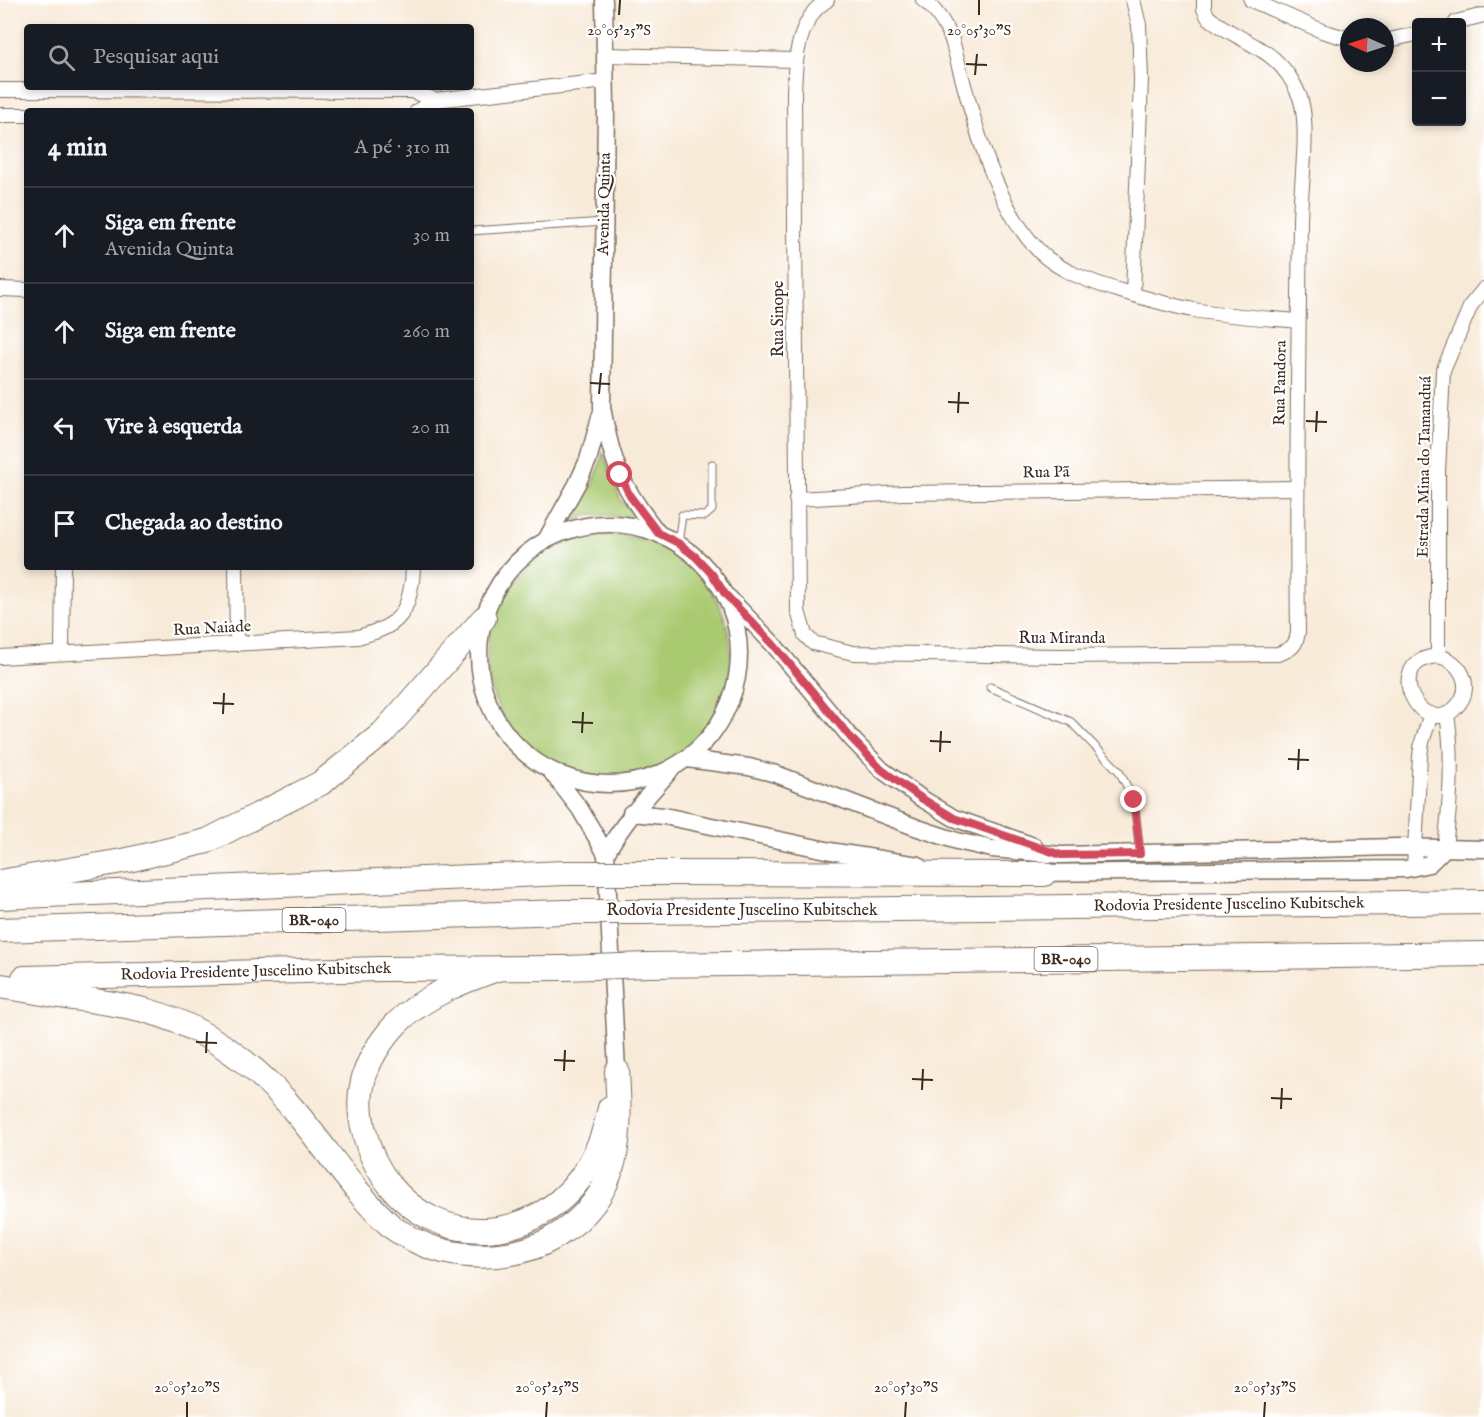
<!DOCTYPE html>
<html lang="pt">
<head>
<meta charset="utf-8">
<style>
  :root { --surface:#171b24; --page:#20242c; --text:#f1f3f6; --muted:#9ea1a6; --line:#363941 }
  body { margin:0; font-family:"IM FELL English",serif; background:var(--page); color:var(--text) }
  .controls { position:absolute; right:18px; top:18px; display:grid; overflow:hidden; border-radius:6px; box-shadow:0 3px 9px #0003 }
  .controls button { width:54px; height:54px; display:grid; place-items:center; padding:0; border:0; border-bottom:2px solid var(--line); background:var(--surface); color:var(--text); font:30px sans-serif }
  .compass { position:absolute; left:1340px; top:18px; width:54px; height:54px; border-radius:50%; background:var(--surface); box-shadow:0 3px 9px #0003; rotate:273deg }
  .stop { position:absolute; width:18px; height:18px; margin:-14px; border:4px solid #d1495b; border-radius:50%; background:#fff }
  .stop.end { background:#d1495b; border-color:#fff; box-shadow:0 2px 6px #0008 }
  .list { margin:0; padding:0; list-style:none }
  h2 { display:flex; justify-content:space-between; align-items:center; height:78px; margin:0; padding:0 24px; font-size:26px }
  h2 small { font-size:20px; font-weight:400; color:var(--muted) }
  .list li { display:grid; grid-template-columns:39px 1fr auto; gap:18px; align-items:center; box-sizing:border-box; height:96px; padding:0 24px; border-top:2px solid var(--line) }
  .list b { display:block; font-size:22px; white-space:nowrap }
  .list p { margin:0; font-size:20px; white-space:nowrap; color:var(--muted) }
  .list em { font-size:20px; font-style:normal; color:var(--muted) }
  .icon { flex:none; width:33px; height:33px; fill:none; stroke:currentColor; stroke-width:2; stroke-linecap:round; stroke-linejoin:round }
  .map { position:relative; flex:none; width:1484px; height:1417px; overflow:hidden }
  .search { position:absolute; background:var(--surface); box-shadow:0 3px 9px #0003; left:24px; top:24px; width:450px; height:66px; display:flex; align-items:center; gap:15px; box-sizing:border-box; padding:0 21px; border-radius:6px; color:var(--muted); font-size:22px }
  .panel { position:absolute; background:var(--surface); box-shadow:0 3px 9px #0003; left:24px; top:108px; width:450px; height:462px; border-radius:6px }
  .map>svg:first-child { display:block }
  .green { fill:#aaca72; stroke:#727a48; stroke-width:1.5 }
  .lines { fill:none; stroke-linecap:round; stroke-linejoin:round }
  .service-casing { stroke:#7d6d5f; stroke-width:9 }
  .minor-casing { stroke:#7d6d5f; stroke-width:16 }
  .tertiary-casing { stroke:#7d6d5f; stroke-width:19 }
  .motorway-casing { stroke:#7d6d5f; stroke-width:26 }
  .service { stroke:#fff; stroke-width:7 }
  .minor { stroke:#fff; stroke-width:14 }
  .tertiary { stroke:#fff; stroke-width:16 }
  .motorway { stroke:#fff; stroke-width:24 }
  .motorway-bridge-casing { stroke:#7d6d5f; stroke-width:26; stroke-linecap:butt }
  .motorway-bridge { stroke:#fff; stroke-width:24 }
  .route { stroke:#d1495b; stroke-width:8 }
  .ticks { fill:none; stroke:#3b2a1e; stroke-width:2 }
  .labels { text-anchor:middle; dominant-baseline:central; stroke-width:4.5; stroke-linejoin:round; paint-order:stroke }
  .shield { fill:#fff; stroke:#766a62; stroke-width:1.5 }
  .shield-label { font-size:15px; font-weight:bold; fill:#3b2a1e }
  .street-label { font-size:16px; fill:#3b2a1e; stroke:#fff }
  .ticks-label { font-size:15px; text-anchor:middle; fill:#3b2a1e; stroke:#fff; stroke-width:4.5; stroke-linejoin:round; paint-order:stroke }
</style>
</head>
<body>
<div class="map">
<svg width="1484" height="1417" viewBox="0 0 1484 1417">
  <rect width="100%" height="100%" fill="#fff"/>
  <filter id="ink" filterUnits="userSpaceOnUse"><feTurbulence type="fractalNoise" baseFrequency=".0167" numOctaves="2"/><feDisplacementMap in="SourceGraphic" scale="12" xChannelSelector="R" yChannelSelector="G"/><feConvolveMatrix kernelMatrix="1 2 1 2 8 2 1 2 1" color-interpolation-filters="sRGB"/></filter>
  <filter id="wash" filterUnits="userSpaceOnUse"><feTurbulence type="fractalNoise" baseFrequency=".008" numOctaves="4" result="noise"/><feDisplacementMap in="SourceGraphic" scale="24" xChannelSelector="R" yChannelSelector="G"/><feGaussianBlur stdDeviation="1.35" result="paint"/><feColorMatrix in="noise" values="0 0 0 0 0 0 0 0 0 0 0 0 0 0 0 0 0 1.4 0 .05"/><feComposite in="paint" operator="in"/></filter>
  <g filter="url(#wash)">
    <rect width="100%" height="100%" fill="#f8ead8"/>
    <g class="green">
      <path d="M 603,452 L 621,500 L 642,523 L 613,516 L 590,514 L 566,524 C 587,501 596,483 603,452 Z"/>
      <circle cx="609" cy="657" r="122"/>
    </g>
  </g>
  <g filter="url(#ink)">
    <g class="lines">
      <g class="service-casing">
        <g id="service">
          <polyline points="471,231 605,222"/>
          <polyline points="678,543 682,515 705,516 712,510 712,464"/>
          <polyline points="990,687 1071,722 1119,771 1134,800 1140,854"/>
        </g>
      </g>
      <g class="minor-casing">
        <g id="minor">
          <path d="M 827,0 C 822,4 816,8 813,13 C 796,36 795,66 794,92 L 798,611 L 805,635 L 813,643 L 853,653 L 1060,656 L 1278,654 C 1292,649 1296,646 1298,632 C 1296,495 1298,359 1300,222 C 1300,189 1311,123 1299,95 C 1279,46 1244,46 1208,17 L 1204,9 L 1204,0"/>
          <path d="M 923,0 C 937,10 945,24 952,40 C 970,106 991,204 1041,253 C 1060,271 1089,281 1114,289 C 1141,297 1167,305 1194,310 C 1228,316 1264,318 1298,321"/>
          <polyline points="1251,0 1322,31 1349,39"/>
          <polyline points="1456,22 1484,15"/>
          <polyline points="1385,41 1416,34"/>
          <polyline points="606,55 795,60"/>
          <polyline points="0,90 411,91 435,100"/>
          <polyline points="417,111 435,100 606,81"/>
          <polyline points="0,115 27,115"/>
          <polyline points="0,289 27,290"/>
          <polyline points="1133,295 1141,79 1139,25 1133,0"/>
          <polyline points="796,499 903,493 1296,488"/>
          <polyline points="236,567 237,644"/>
          <polyline points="62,653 63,567"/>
          <polyline points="1438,656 1438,472 1443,371 1471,305 1484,289"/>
          <path d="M 1438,656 C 1461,661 1474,686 1458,705 C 1425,746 1377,661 1438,656 Z"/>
          <path d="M 0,657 L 358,637 C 371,633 388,629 398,618 C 409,607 413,582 413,567"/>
          <path d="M 1445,848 C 1450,803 1454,759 1447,714"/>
          <polyline points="1414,867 1420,756 1422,742 1431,714"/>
        </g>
      </g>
      <g class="tertiary-casing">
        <g id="tertiary">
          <path d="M 604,0 L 606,108 L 602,407 C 612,464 622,488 658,533"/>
          <circle cx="609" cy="654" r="130"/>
          <polyline points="546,540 577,484 588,460 601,414"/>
          <polyline points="728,597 773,644 851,738 882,770 921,798 954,818 1034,846"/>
          <polyline points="687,759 749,767 776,774 915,827 957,841 992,849 1061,855 1397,847 1484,849"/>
          <polyline points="553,774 580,809 606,854 617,1071"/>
          <polyline points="631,813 664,816 836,852 918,865"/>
          <path d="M 606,854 C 622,823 646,798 669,772"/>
          <polyline points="1033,873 1406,869 1429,864 1445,848"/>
        </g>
      </g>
      <g class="motorway-casing">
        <g id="motorway">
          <polyline points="656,873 1044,874"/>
          <polyline points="0,882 128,860 207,841 321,783 382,734 484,618"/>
          <polyline points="0,897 564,873"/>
          <path id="s1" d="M 645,912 L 1484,902"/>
          <polyline points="0,930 565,912"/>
          <polyline points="648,965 1484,954"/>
          <path d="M 500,968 C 463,981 426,995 397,1023 C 382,1039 368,1060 363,1081 C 359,1097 360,1116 364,1131 C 383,1215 473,1258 547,1210 C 582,1187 602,1149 610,1108"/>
          <path id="s2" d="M 24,978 L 381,969 L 565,968"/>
          <path d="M 0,986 C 22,989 45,994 67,997 C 122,1005 161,1008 210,1038 C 243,1058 273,1084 298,1115 C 329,1152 355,1194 391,1226 C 396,1231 404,1234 410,1238 C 454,1262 516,1262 558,1235 C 622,1195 621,1138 617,1071"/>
        </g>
      </g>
      <use href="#service" class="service"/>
      <use href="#minor" class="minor"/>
      <use href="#tertiary" class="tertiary"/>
      <use href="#motorway" class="motorway"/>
      <g class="motorway-bridge-casing">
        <g id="motorway-bridge">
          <polyline points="564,873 656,873"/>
          <polyline points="565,912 645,912"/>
          <polyline points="565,968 648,965"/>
        </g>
      </g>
      <use href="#motorway-bridge" class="motorway-bridge"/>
    </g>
  </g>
  <g class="lines" filter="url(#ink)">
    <polyline class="route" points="620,475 630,496 658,533 678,543 696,557 712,574 725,594 773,644 851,738 882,770 921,798 954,818 1061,855 1140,854 1134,800"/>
  </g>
  <path class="ticks" d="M 619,15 L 620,0M 979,15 L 979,0M 966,64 L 987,65M 975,75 L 977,54M 590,383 L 610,384M 599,394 L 601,373M 948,402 L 969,403M 958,413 L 959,392M 1306,421 L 1327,422M 1316,432 L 1317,411M 213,703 L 234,704M 223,714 L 224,693M 572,722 L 593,723M 582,733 L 583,712M 930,741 L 951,742M 940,752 L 941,731M 1288,759 L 1309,760M 1298,770 L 1299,749M 196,1042 L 217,1043M 206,1053 L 207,1032M 554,1060 L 575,1061M 564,1071 L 565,1050M 912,1079 L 933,1080M 922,1090 L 923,1069M 1271,1098 L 1292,1099M 1281,1109 L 1282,1088M 187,1417 L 187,1402M 546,1417 L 547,1402M 905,1417 L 906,1402M 1264,1417 L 1265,1402"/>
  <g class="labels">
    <g class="shield">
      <rect x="282.5" y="908" width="63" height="24" rx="4.5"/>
      <rect x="1034.5" y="947" width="63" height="24" rx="4.5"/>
    </g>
    <g class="shield-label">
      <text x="314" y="920">BR-040</text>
      <text x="1066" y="959">BR-040</text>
    </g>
    <g class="street-label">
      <text transform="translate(605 204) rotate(-89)">Avenida Quinta</text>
      <text transform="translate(779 319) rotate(-90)">Rua Sinope</text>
      <text transform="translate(1281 383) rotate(-89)">Rua Pandora</text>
      <text transform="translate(1425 467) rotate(-89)">Estrada Mina do Tamanduá</text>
      <text transform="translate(1046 473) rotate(-1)">Rua Pã</text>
      <text transform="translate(212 629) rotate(-3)">Rua Naiade</text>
      <text x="1062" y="639">Rua Miranda</text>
      <text stroke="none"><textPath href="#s1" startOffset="584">Rodovia Presidente Juscelino Kubitschek</textPath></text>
      <text x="742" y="911">Rodovia Presidente Juscelino Kubitschek</text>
      <text stroke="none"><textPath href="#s2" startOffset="232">Rodovia Presidente Juscelino Kubitschek</textPath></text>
    </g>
  </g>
  <g class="ticks-label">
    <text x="619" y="35">20°05'25"S</text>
    <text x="979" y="35">20°05'30"S</text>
    <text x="187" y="1392">20°05'20"S</text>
    <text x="547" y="1392">20°05'25"S</text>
    <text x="906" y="1392">20°05'30"S</text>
    <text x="1265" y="1392">20°05'35"S</text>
  </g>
</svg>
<div class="controls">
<button>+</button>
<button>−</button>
</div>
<svg class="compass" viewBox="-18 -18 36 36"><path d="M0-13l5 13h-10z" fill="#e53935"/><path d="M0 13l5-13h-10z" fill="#9ea1a6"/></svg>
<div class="stop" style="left:620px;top:475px"></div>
<div class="stop end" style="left:1134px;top:800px"></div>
<div class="search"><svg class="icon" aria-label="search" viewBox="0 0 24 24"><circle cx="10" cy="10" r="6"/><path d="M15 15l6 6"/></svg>Pesquisar aqui</div>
<section class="panel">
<h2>4 min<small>A pé · 310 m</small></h2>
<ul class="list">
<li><svg class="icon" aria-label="ahead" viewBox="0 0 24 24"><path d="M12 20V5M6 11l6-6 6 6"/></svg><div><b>Siga em frente</b><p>Avenida Quinta</p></div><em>30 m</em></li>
<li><svg class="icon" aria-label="ahead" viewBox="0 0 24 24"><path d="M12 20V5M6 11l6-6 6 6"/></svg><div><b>Siga em frente</b></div><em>260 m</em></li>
<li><svg class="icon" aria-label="left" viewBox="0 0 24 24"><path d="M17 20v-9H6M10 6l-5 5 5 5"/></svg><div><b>Vire à esquerda</b></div><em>20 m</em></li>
<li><svg class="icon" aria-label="arrive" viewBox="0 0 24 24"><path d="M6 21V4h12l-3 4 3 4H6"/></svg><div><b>Chegada ao destino</b></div></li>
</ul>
</section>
</div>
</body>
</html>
